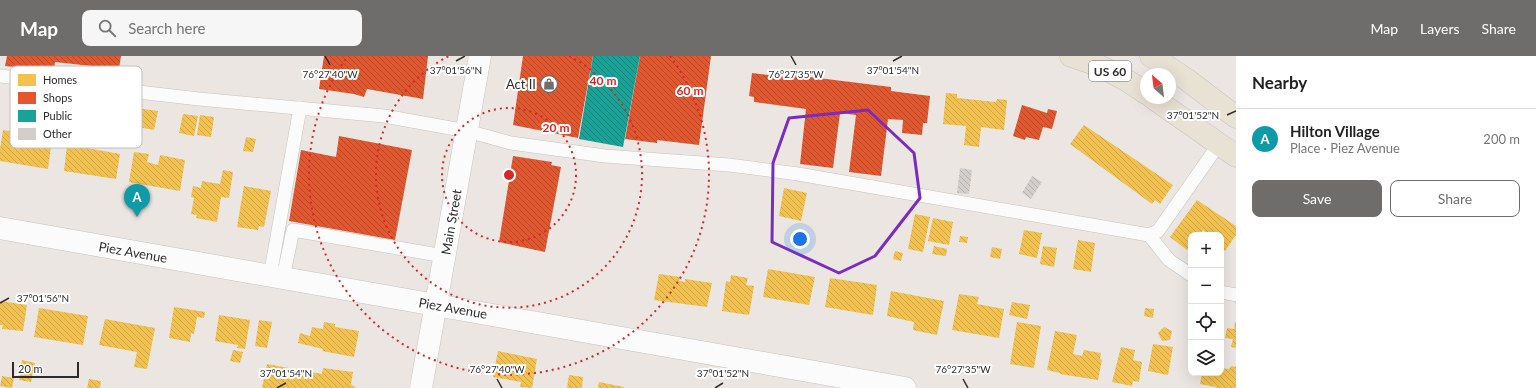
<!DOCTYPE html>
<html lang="en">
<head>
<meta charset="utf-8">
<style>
  :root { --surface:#fff; --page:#f6f6f6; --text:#222; --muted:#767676; --line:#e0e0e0; --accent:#6f6d6c }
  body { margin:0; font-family:Lato,sans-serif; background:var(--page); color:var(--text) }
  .controls { position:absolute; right:12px; bottom:12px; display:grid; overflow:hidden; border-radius:8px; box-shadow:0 4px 16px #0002 }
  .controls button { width:36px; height:36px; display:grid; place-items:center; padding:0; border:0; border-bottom:1px solid var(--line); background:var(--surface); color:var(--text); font:20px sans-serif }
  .compass { position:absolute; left:1140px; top:12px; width:36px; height:36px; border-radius:50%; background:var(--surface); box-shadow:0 4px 16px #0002; rotate:332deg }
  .scale { position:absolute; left:12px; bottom:10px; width:67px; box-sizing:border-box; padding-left:4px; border:2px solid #2c2c2c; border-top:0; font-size:11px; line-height:14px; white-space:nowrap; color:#2c2c2c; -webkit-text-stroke:3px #fff; paint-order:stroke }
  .you { position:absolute; left:800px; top:183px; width:14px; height:14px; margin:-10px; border:3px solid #fff; border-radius:50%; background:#1a73e8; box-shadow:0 0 0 6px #1a73e833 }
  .badge { display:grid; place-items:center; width:26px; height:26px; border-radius:50%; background:var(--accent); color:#fff; font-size:13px; font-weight:700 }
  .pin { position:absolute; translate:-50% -33px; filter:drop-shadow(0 1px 2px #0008) }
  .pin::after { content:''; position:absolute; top:21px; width:14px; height:12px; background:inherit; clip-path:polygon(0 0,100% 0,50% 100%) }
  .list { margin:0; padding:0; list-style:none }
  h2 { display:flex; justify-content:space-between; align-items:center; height:52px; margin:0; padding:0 16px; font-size:17px }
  h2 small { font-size:13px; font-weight:400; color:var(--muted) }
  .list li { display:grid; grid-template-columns:26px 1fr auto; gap:12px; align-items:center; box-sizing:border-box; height:60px; padding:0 16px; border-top:1px solid var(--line) }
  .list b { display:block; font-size:15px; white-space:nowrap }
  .list p { margin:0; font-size:13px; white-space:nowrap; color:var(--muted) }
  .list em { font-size:13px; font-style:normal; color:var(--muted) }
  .actions { display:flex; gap:8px; padding:12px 16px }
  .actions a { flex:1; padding:9px 0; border:1px solid var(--accent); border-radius:8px; text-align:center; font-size:14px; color:var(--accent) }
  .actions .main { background:var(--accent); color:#fff }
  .icon { flex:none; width:22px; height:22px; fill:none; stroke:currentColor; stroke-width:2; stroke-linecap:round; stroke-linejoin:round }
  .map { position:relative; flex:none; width:1236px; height:332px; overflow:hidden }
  header { display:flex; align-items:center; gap:24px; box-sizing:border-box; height:56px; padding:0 20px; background:var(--accent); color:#fff }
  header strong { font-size:19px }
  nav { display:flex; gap:22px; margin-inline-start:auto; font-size:14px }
  .search { width:280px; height:36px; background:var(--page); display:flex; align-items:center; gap:10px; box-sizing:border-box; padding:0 14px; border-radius:8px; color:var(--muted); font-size:15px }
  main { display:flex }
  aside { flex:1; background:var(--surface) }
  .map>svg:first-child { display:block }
  .homes { fill:url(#homes-back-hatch) }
  .shops { fill:url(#shops-back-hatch) }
  .public { fill:url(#public-back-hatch) }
  .building { fill:url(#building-back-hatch) }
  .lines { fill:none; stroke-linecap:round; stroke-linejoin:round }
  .service-casing { stroke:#c4c3c3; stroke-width:14 }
  .minor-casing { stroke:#c4c3c3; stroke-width:23 }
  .primary-casing { stroke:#c6c4c2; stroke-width:23 }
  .service { stroke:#fcfbfb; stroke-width:13 }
  .minor { stroke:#fcfbfb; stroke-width:22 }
  .primary { stroke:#e8e2d4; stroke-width:22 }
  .marked { fill:none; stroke:#7b2cbf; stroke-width:3; stroke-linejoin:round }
  .ticks { fill:none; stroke:#2c2c2c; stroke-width:1.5 }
  .ring { fill:none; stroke:#d62828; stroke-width:2; stroke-dasharray:2 4 }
  .labels { text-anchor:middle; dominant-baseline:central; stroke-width:4; stroke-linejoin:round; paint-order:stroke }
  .shield { fill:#fff; stroke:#6b6b6b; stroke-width:1 }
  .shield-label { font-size:12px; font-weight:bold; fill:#2c2c2c }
  .poi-label { font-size:13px; fill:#2c2c2c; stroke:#fff; text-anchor:end }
  .street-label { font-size:13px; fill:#2c2c2c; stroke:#fff }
  .key { fill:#fff; stroke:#c0c0c0; stroke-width:1 }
  .key-label { font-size:11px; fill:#2c2c2c }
  .ticks-label { font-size:10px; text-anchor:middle; fill:#2c2c2c; stroke:#fff; stroke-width:4; stroke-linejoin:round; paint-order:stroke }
  .centre { fill:#d62828; stroke:#fff; stroke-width:2 }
  .ring-label { font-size:12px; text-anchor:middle; font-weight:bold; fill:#d62828; stroke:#fff; stroke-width:4; stroke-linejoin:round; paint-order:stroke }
</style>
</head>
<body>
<header>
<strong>Map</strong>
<div class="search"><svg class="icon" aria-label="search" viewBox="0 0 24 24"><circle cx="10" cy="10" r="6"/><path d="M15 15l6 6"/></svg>Search here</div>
<nav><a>Map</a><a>Layers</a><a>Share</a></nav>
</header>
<main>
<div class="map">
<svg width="1236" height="332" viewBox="0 0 1236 332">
  <defs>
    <pattern id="homes-back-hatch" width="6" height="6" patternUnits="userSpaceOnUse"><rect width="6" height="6" fill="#f2c14e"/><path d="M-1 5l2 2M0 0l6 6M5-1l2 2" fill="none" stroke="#d0a644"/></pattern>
    <pattern id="shops-back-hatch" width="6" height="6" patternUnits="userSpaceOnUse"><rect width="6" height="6" fill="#e4572e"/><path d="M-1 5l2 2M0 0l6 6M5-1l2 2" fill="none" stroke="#b94827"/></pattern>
    <pattern id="public-back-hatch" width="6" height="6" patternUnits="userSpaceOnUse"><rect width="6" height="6" fill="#17a398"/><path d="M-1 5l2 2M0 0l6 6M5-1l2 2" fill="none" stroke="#15857c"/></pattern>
    <pattern id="building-back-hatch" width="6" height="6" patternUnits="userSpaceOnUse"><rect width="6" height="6" fill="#d1cecb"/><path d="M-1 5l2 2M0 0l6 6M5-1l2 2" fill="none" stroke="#b4b1ae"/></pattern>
  </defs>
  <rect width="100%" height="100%" fill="#ebe6e2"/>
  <g class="homes">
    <polygon points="946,37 957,38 957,42 996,46 997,43 1007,44 1004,74 981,71 979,91 964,89 966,70 943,68"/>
    <polygon points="136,52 158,55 154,74 133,70"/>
    <polygon points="183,58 198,60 194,80 179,77"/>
    <polygon points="200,59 214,61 211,81 197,79"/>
    <polygon points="1084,69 1173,129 1160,148 1155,144 1152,148 1070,88"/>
    <polygon points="69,71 85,74 82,91 120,98 116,123 64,115"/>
    <polygon points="3,74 21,77 21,80 33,83 34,80 52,83 48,113 0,105 0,93"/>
    <polygon points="246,81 256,83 253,96 243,95"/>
    <polygon points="134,96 149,98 147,106 158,109 160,99 185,104 180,135 129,126"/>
    <polygon points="223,114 233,116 229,142 221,141 217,166 196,162 197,159 191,158 194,142 191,141 193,130 201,132 202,125 220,128"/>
    <polygon points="244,130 271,135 264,171 259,170 258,174 237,171"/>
    <polygon points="784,132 807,137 801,165 779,160"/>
    <polygon points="1197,144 1236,170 1236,179 1225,195 1221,192 1221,179 1209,179 1203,174 1199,179 1191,179 1191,189 1187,194 1170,181"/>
    <polygon points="915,158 930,161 923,196 908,193"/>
    <polygon points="933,162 953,166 949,189 928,185"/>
    <polygon points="1024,174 1042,177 1037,202 1019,198"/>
    <polygon points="960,180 968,181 967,187 959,186"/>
    <polygon points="1078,184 1095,187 1091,216 1073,213"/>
    <polygon points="934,190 947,193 946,200 932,198"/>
    <polygon points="1043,190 1057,192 1054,211 1040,208"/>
    <polygon points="992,191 1002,193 1000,203 990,201"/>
    <polygon points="895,195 903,197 901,205 893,203"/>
    <polygon points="768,213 815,221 809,249 763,241"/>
    <polygon points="659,218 680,221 679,225 685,226 685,223 712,227 707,251 654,244"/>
    <polygon points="731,219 748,222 746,229 754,230 749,259 722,255 726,225 730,226"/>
    <polygon points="830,222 877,229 873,259 825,251"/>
    <polygon points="891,235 944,245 937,279 913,274 914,266 887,260"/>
    <polygon points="959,238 979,241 977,248 1004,253 999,282 952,274"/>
    <polygon points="0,245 27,249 23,275 2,273 3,269 0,269"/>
    <polygon points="1012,246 1030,249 1027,263 1009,259"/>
    <polygon points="174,251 205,256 204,262 197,261 194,278 191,277 190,286 169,282"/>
    <polygon points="39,252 88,260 83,289 34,281"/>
    <polygon points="1145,252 1154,253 1153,262 1144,260"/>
    <polygon points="219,259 250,264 245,293 237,292 238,289 215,285"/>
    <polygon points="105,263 155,272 147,313 134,311 137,296 99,289"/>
    <polygon points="259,264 272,266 267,292 255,290"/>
    <polygon points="324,266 335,268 335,271 359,275 354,301 322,295 323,293 298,287 300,277 310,280 312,271 323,273"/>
    <polygon points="1017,266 1041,270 1034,312 1010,308"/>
    <polygon points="1235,266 1236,266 1236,292 1231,291 1233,283 1225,282 1227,272 1234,273"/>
    <polygon points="1164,271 1172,275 1170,284 1162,285 1158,277"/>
    <polygon points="1055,275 1077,279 1073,298 1082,300 1084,294 1101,297 1100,303 1102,304 1098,324 1060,318 1060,317 1047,314"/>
    <polygon points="1153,288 1173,291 1168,319 1148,315"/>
    <polygon points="1121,291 1135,294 1133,304 1142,306 1139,326 1133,325 1132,330 1112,326"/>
    <polygon points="233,294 243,296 240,307 230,305"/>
    <polygon points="498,295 537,303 532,332 520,331 521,326 493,321"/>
    <polygon points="22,304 35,307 31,326 19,324"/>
    <polygon points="267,308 322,318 323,312 353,316 351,328 356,332 262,332"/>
    <polygon points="1231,310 1236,311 1236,332 1216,332 1216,331 1200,328 1202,317 1218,319 1219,317 1221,317 1221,312 1229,313"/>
    <polygon points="569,319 583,321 582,332 567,332"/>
    <polygon points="2,320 14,322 12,332 0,330"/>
    <polygon points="89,323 101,325 100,332 87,332"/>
    <polygon points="599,326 624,331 624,332 598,332"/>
  </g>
  <g class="shops">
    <polygon points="7,0 121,0 119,13 55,6 54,15 5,10"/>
    <polygon points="324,0 428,0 423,43 367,33 364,41 354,38 319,33"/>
    <polygon points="523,0 593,0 578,82 513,69"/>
    <polygon points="640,0 711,0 699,89 657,84 657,87 625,83"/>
    <polygon points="752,17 794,22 794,19 891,31 891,35 930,40 927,67 923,67 922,79 902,77 903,64 888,63 881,120 849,116 856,59 840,57 833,112 800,108 806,53 754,46 754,41 749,40"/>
    <polygon points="1022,49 1047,57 1048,53 1057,55 1052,73 1043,71 1039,84 1026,81 1025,84 1013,80"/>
    <polygon points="339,80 412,94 395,184 289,165 301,94 336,101"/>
    <polygon points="513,100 552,106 551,109 561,111 545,196 499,186"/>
  </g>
  <polygon class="public" points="593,0 640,0 623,91 579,83"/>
  <g class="building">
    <polygon points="960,112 972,114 969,138 957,137"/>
    <polygon points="1032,120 1042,126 1031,143 1022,137"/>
  </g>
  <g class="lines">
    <g class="service-casing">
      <g id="service">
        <polyline points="0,20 199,43 384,60 467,75 511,87 605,100 729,109 798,118 1149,179 1158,175 1219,88"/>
        <polyline points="1149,179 1169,204 1191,219"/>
        <polyline points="270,220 300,52"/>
        <polyline points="283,222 293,174 444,200"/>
        <polyline points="1221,236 1236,239"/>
      </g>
    </g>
    <g class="minor-casing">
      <g id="minor">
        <path d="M 0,172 C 302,226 604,277 905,332"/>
        <polyline points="421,332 480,0"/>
      </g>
    </g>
    <g class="primary-casing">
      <g id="primary">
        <path d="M 1071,0 C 1099,8 1122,20 1146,37"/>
        <polyline points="1151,0 1186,23 1236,61"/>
        <polyline points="1153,42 1236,100"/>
      </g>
    </g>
    <use href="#service" class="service"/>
    <use href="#minor" class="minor"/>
    <use href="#primary" class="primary"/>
  </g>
  <path class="marked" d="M 868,54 L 914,97 L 920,142 L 875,200 L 839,217 L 772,186 L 773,107 L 789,62 Z"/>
  <path class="ticks" d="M 325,0 L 330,9M 791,0 L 796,9M 456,5 L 465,0M 893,5 L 902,0M 1227,59 L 1236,55M 0,247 L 9,242M 497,323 L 502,332M 963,323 L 968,332M 277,332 L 286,327M 715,332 L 723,327"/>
  <g class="ring">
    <circle cx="509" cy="119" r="67"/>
    <path d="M569 0A133 133 0 1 1 449 0"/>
    <path d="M670 0A200 200 0 1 1 348 0"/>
  </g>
  <defs>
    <g id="shop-ring" transform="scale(0.9)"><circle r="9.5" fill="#fff" stroke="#6f6d6c" stroke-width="1.5"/><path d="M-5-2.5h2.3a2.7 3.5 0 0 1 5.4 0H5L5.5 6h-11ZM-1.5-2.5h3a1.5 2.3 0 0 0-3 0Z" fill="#6f6d6c"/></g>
  </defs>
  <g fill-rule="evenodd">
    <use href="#shop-ring" x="549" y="28"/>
  </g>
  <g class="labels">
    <rect class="shield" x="1089" y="5" width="42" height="20" rx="3"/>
    <g class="shield-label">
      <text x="1110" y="15">US 60</text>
    </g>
    <g class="poi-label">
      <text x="536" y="28">Act II</text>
    </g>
    <g class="street-label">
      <text transform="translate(451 166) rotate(-80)">Main Street</text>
      <text transform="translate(133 196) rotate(10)">Piez Avenue</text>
      <text transform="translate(453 252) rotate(10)">Piez Avenue</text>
    </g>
  </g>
  <rect x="10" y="10" width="132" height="82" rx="6" class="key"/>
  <rect x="18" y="18" width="18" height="12" fill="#f2c14e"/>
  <rect x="18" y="36" width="18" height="12" fill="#e4572e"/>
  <rect x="18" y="54" width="18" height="12" fill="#17a398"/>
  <rect x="18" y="72" width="18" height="12" fill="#d1cecb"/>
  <g class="key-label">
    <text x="43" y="28">Homes</text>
    <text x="43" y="46">Shops</text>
    <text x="43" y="64">Public</text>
    <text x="43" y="82">Other</text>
  </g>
  <g class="ticks-label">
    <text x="456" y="18">37°01'56"N</text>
    <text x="893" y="18">37°01'54"N</text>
    <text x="330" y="22">76°27'40"W</text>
    <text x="796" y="22">76°27'35"W</text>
    <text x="1193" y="63">37°01'52"N</text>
    <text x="43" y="246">37°01'56"N</text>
    <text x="497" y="317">76°27'40"W</text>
    <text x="963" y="317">76°27'35"W</text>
    <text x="286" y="321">37°01'54"N</text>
    <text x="723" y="321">37°01'52"N</text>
  </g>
  <circle cx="509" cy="119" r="6" class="centre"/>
  <g class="ring-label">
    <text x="603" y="29">40 m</text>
    <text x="690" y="39">60 m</text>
    <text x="556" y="76">20 m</text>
  </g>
</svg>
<div class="controls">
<button>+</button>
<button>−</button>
<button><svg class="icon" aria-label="locate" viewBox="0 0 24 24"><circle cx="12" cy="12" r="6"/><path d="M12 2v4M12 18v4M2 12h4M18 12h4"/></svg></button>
<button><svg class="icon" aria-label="layers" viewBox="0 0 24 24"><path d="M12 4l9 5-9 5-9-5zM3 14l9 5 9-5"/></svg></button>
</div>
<svg class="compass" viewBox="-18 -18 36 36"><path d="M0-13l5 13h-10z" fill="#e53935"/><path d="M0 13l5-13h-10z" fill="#767676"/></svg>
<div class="scale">20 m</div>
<div class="you"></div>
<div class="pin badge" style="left:137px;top:161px;background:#0f9aa8">A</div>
</div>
<aside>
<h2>Nearby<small></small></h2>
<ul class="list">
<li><span class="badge" style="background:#0f9aa8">A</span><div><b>Hilton Village</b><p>Place · Piez Avenue</p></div><em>200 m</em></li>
</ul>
<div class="actions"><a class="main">Save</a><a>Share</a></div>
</aside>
</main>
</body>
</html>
